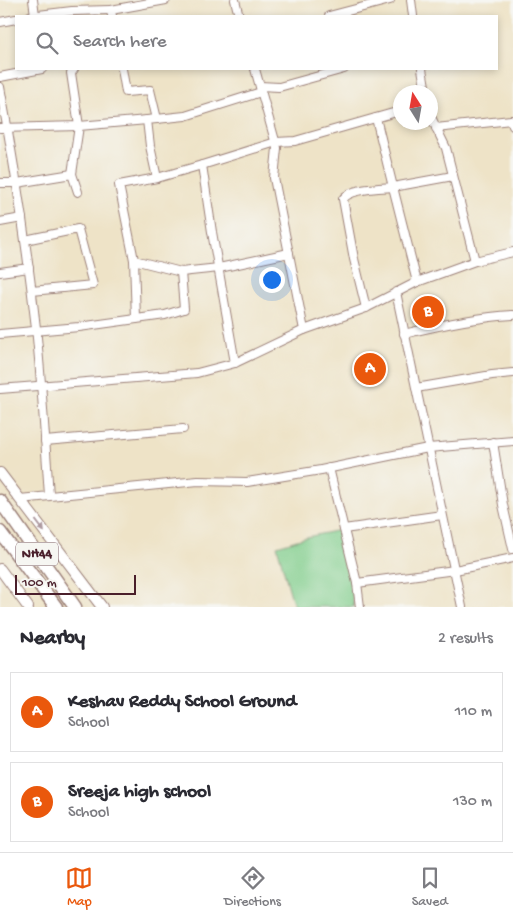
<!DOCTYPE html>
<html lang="en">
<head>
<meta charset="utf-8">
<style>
  :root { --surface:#fff; --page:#f2f2f3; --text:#2b2b33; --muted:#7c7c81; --line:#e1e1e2; --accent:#ea580c }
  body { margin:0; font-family:"Gochi Hand",sans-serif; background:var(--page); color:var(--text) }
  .compass { position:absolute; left:393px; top:85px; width:45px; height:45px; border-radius:50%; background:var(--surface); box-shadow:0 2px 8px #0003; rotate:349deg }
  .scale { position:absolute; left:15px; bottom:12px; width:121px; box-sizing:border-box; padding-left:5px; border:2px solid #4a1f2b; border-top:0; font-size:14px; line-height:18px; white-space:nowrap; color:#4a1f2b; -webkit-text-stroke:4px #f6f6f2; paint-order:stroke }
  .you { position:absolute; left:271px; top:279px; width:18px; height:18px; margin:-12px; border:4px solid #fff; border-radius:50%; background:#1a73e8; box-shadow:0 0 0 8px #1a73e833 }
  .badge { display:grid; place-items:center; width:32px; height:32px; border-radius:50%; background:var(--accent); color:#fff; font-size:16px; font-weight:700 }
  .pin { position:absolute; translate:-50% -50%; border:2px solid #fff; box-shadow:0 1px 5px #0006 }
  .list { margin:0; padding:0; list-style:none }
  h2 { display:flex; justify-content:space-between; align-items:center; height:65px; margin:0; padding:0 20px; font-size:21px }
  h2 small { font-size:16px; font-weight:400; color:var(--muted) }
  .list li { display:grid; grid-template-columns:32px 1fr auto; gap:15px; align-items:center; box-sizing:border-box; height:80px; margin:0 10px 10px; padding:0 10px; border:1px solid var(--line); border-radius:0px }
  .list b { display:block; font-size:19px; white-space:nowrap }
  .list p { margin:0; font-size:16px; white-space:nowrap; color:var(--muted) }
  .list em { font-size:16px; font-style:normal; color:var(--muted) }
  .icon { flex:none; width:28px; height:28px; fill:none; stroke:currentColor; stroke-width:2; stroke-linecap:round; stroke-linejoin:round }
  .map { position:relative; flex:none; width:513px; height:607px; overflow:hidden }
  .search { position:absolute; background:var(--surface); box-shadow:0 2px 8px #0003; left:15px; right:15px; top:15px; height:55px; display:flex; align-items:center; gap:12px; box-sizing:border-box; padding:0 18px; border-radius:0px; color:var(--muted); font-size:19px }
  .sheet { height:245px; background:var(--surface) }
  nav { display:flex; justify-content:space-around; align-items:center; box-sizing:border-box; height:70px; border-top:1px solid var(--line); background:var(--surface); font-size:14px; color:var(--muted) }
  nav a { display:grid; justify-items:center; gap:2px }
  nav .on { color:var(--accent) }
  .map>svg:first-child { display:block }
  .green { fill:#82ce8d; stroke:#66765c }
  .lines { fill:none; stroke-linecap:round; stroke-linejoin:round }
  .minor-casing { stroke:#9c8179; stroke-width:10 }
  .tertiary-casing { stroke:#9c8179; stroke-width:12 }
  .trunk-casing { stroke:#9c8179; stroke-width:15 }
  .minor { stroke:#fff; stroke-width:8 }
  .tertiary { stroke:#fff; stroke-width:10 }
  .trunk { stroke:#fff; stroke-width:12 }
  .oneway { fill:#ae9aa0 }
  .labels { text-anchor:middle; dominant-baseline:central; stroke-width:4; stroke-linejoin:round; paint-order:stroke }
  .shield { fill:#f6f6f2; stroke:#7e6067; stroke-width:1 }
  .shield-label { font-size:14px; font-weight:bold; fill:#4a1f2b }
</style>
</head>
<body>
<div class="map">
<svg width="513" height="607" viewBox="0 0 513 607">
  <rect width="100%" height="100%" fill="#f6f6f2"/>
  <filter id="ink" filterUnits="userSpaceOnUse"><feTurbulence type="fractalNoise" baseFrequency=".02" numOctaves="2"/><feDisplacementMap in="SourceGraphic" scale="10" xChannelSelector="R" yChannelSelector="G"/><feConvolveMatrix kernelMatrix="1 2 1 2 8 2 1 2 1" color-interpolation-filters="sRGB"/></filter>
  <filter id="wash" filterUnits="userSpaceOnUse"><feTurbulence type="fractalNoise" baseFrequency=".0096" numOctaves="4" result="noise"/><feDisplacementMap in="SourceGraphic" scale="20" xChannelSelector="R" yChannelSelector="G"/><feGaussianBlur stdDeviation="1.12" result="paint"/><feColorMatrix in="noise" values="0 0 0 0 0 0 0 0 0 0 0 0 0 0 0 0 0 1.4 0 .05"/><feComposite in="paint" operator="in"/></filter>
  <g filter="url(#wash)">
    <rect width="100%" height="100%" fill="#eee3c7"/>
    <polygon class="green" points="344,529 354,607 294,607 277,546 307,537"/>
  </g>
  <g filter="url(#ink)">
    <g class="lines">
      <g class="minor-casing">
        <g id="minor">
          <polyline points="33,0 35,15"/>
          <polyline points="235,0 239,16"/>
          <polyline points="411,0 413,16"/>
          <polyline points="30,16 72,11 111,10"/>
          <polyline points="112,16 111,10 166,0"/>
          <polyline points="329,16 390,0"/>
          <polyline points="0,22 16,19"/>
          <polyline points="122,69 126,92 150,90 157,119"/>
          <polyline points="422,69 426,92"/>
          <polyline points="0,77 42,69"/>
          <polyline points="260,86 279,87 344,69"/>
          <path d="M 0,87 C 15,167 27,247 36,328 C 42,384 45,440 49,495"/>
          <polyline points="261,92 185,116 147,120 150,146 157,178 119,185 134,260 181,272 219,268 289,253"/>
          <polyline points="430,115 446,148 475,261"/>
          <polyline points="0,128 79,126 71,73 74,69"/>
          <polyline points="436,128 511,120 513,126"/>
          <polyline points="72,174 79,126 147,120"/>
          <polyline points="157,178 202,165"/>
          <polyline points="0,183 17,183 72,174 78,192"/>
          <polyline points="0,222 22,218"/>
          <polyline points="25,240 78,229 93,285 32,291"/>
          <polyline points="134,260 136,319"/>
          <polyline points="0,272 29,268"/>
          <polyline points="417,282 393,187 453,176"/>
          <polyline points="396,292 462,607"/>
          <path d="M 366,308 L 354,259 L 343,199 C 350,188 380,188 393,187 L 376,118"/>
          <polyline points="304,330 366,308 417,282 475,261 513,252"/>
          <polyline points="0,334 79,327 165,315 184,309 181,272"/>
          <path d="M 404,334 C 440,325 476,317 513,315"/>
          <polyline points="235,363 212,232 202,165 276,142 295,141 400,111"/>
          <polyline points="416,388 492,375 513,373"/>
          <polyline points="0,389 197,373 235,363 304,330 274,178 277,148 255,69"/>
          <polyline points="45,441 183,429"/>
          <polyline points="493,442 503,505 513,549"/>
          <polyline points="329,468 357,583 360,607"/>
          <polyline points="20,499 198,481 247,482 321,470 428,448 513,441"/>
          <polyline points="344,529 442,515"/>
          <polyline points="357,583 455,570 513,558"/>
        </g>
      </g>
      <g class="tertiary-casing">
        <g id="tertiary">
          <polyline points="0,473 102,607"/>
          <polyline points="0,569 28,607"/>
        </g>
      </g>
      <g class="trunk-casing">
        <g id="trunk">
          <polyline points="0,501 75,607"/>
          <polyline points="0,532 56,607"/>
        </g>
      </g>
      <use href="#minor" class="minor"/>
      <use href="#tertiary" class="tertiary"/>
      <use href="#trunk" class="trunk"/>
    </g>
    <defs><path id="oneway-solid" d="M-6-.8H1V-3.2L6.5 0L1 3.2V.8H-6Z" transform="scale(1.25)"/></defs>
    <use class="oneway" href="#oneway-solid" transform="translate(40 526) rotate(53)"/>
  </g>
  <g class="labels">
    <rect class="shield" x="16" y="542.5" width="42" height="23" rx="4"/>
    <g class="shield-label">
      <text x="37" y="554">NH44</text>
    </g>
  </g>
</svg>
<svg class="compass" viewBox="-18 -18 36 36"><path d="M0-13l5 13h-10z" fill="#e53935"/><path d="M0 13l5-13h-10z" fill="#7c7c81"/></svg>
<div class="scale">100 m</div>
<div class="you"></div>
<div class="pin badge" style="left:370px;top:369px">A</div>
<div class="pin badge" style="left:428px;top:312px">B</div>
<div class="search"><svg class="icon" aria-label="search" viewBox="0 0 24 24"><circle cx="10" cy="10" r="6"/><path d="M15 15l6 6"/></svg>Search here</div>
</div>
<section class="sheet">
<h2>Nearby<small>2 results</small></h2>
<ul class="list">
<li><span class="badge">A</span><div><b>Keshav Reddy School Ground</b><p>School</p></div><em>110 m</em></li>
<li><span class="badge">B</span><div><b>Sreeja high school</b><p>School</p></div><em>130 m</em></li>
</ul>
</section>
<nav>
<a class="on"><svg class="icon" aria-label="map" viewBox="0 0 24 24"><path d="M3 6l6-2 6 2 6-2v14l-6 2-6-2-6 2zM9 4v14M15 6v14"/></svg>Map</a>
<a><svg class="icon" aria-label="directions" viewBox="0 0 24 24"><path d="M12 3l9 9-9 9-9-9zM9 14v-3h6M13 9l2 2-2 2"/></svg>Directions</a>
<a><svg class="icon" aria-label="saved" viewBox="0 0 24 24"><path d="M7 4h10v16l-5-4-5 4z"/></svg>Saved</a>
</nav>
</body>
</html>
